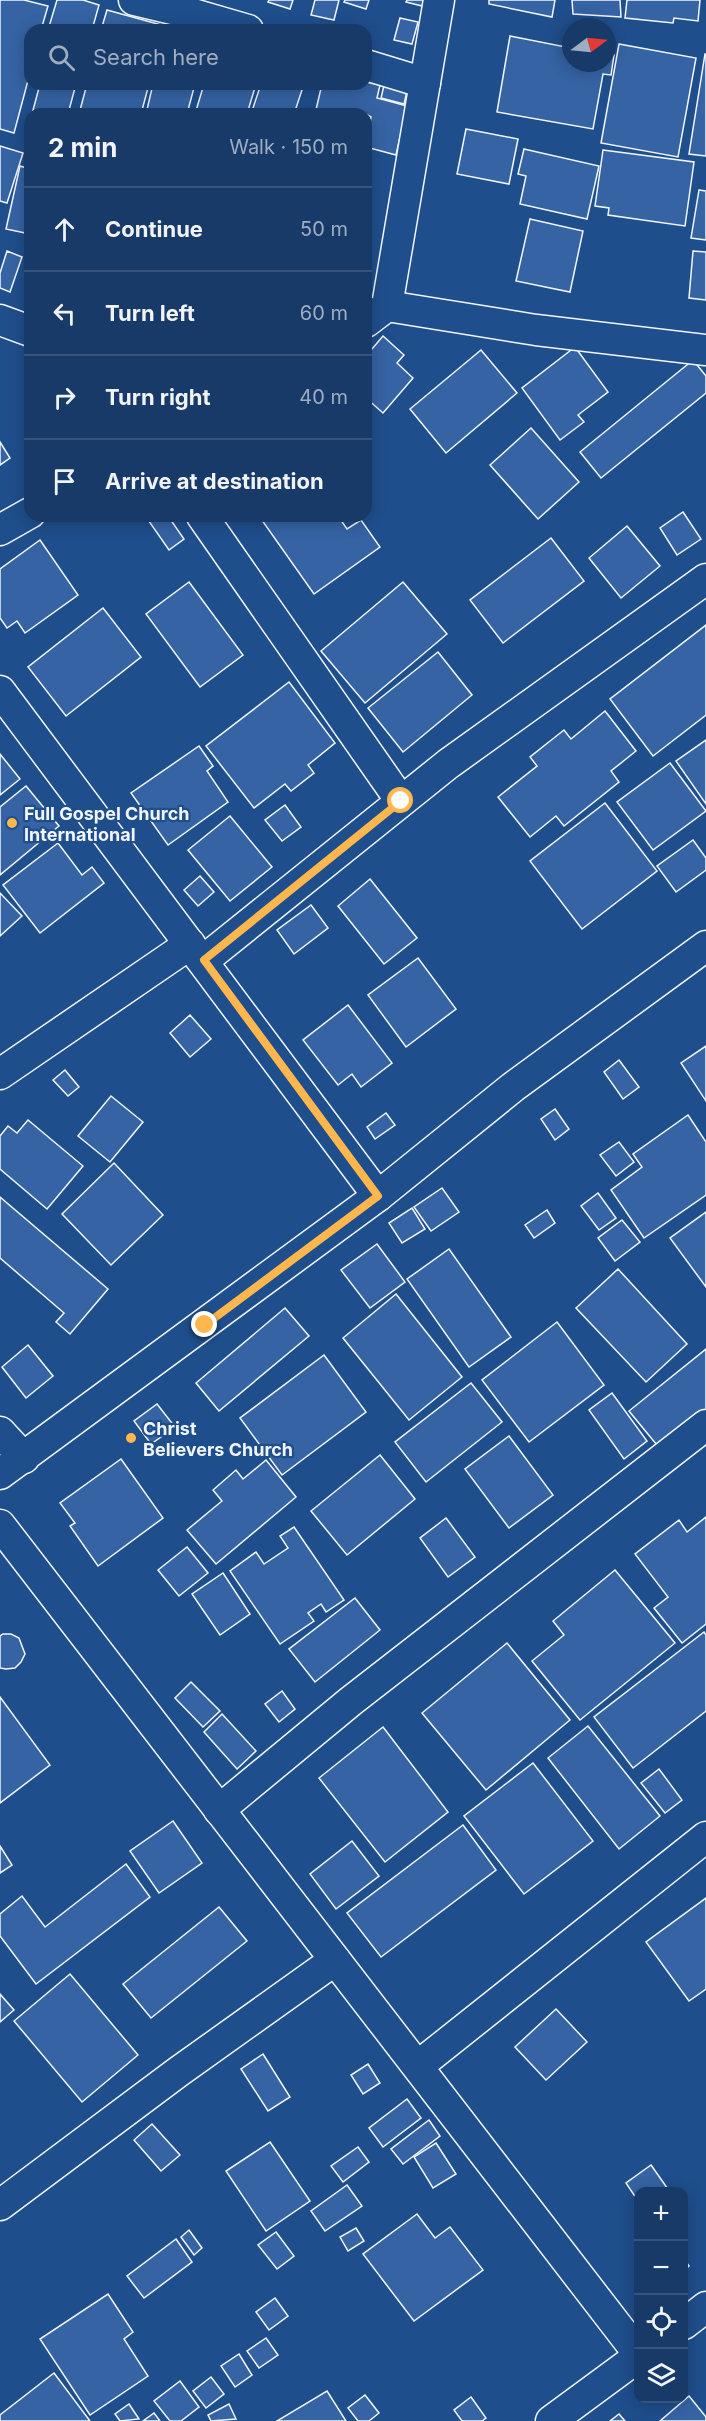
<!DOCTYPE html>
<html lang="en">
<head>
<meta charset="utf-8">
<style>
  :root { --surface:#173a69; --page:#20416f; --text:#f1f3f6; --muted:#9eadc0; --line:#36547d }
  body { margin:0; font-family:Inter,sans-serif; background:var(--page); color:var(--text) }
  .controls { position:absolute; right:18px; bottom:18px; display:grid; overflow:hidden; border-radius:12px; box-shadow:0 3px 15px #0003 }
  .controls button { width:54px; height:54px; display:grid; place-items:center; padding:0; border:0; border-bottom:2px solid var(--line); background:var(--surface); color:var(--text); font:30px sans-serif }
  .compass { position:absolute; left:562px; top:18px; width:54px; height:54px; border-radius:50%; background:var(--surface); box-shadow:0 3px 15px #0003; rotate:74deg }
  .stop { position:absolute; width:18px; height:18px; margin:-14px; border:4px solid #ffb74d; border-radius:50%; background:#fff }
  .stop.end { background:#ffb74d; border-color:#fff; box-shadow:0 2px 6px #0008 }
  .list { margin:0; padding:0; list-style:none }
  h2 { display:flex; justify-content:space-between; align-items:center; height:78px; margin:0; padding:0 24px; font-size:26px }
  h2 small { font-size:20px; font-weight:400; color:var(--muted) }
  .list li { display:grid; grid-template-columns:39px 1fr auto; gap:18px; align-items:center; box-sizing:border-box; height:84px; padding:0 24px; border-top:2px solid var(--line) }
  .list b { display:block; font-size:22px; white-space:nowrap }
  .list em { font-size:20px; font-style:normal; color:var(--muted) }
  .icon { flex:none; width:33px; height:33px; fill:none; stroke:currentColor; stroke-width:2; stroke-linecap:round; stroke-linejoin:round }
  .map { position:relative; flex:none; width:706px; height:2421px; overflow:hidden }
  .search { position:absolute; background:var(--surface); box-shadow:0 3px 15px #0003; left:24px; top:24px; width:348px; height:66px; display:flex; align-items:center; gap:15px; box-sizing:border-box; padding:0 21px; border-radius:18px; color:var(--muted); font-size:22px }
  .panel { position:absolute; background:var(--surface); box-shadow:0 3px 15px #0003; left:24px; top:108px; width:348px; height:414px; border-radius:18px }
  .map>svg:first-child { display:block }
  .building { fill:#3563a3; stroke:#f2f6ff; stroke-width:1.5 }
  .lines { fill:none; stroke-linecap:round; stroke-linejoin:round }
  .minor-casing { stroke:#f2f6ff; stroke-width:33 }
  .minor { stroke:#1f4e8c; stroke-width:30 }
  .route { stroke:#ffb74d; stroke-width:8 }
  .poi-dot { fill:#ffb74d; stroke:#1f4e8c; stroke-width:2 }
  .labels { text-anchor:middle; dominant-baseline:central; stroke-width:4.5; stroke-linejoin:round; paint-order:stroke }
  .poi-label { font-size:18px; font-weight:bold; fill:#f2f6ff; stroke:#1f4e8c; text-anchor:start }
</style>
</head>
<body>
<div class="map">
<svg width="706" height="2421" viewBox="0 0 706 2421">
  <rect width="100%" height="100%" fill="#1f4e8c"/>
  <g class="building">
    <polygon points="0,0 24,0 48,6 41,30 30,30 30,73 14,133 0,129"/>
    <polygon points="57,0 83,0 99,5 92,30 48,30"/>
    <polygon points="269,0 293,0 290,9 268,2"/>
    <polygon points="315,0 339,0 334,20 311,15"/>
    <polygon points="345,0 369,0 366,9 344,2"/>
    <polygon points="407,0 427,0 426,7 406,2"/>
    <polygon points="489,0 555,0 552,17 489,4"/>
    <polygon points="572,0 620,0 621,17 573,14"/>
    <polygon points="627,0 700,0 698,21 674,18 673,23 625,18"/>
    <polygon points="107,10 165,26 163,30 101,30"/>
    <polygon points="400,18 418,22 412,44 394,40"/>
    <polygon points="169,23 194,30 167,30"/>
    <polygon points="510,36 571,48 571,63 607,63 607,54 614,55 611,75 603,74 593,129 497,112"/>
    <polygon points="619,44 696,58 678,157 601,143"/>
    <polygon points="705,54 706,54 706,156 689,154"/>
    <polygon points="385,81 408,87 404,104 381,98"/>
    <polygon points="366,82 380,85 377,98 407,106 396,155 366,147 371,117 366,114 315,114 322,84 366,84"/>
    <polygon points="40,84 76,84 68,114 32,114"/>
    <polygon points="87,84 149,84 141,114 79,114"/>
    <polygon points="153,84 195,84 187,114 146,114"/>
    <polygon points="204,84 256,84 247,114 195,114"/>
    <polygon points="261,84 304,84 294,114 251,114"/>
    <polygon points="30,123 30,143 25,142"/>
    <polygon points="466,129 518,139 509,184 457,174"/>
    <polygon points="0,146 23,153 7,203 0,201"/>
    <polygon points="524,149 599,166 587,219 520,204 526,176 518,174"/>
    <polygon points="603,150 694,162 685,226 608,215 609,208 595,206"/>
    <polygon points="20,166 30,169 30,234 6,229"/>
    <polygon points="699,190 706,191 706,240 691,238"/>
    <polygon points="530,219 583,231 570,292 516,281"/>
    <polygon points="7,251 22,257 10,292 0,288 0,273"/>
    <polygon points="693,251 706,252 706,300 689,298"/>
    <polygon points="383,336 404,355 397,363 413,378 383,413 366,398 366,356"/>
    <polygon points="575,347 608,392 578,415 584,422 560,440 522,388"/>
    <polygon points="481,350 517,393 446,453 410,409"/>
    <polygon points="693,360 706,376 706,393 601,478 580,452"/>
    <polygon points="531,428 579,482 538,519 490,465"/>
    <polygon points="0,442 10,458 0,465"/>
    <polygon points="683,512 701,539 677,555 660,528"/>
    <polygon points="168,516 184,539 169,550 146,517"/>
    <polygon points="259,516 338,516 347,529 361,520 380,547 314,594"/>
    <polygon points="627,526 660,566 621,598 589,558"/>
    <polygon points="551,538 584,581 503,643 470,600"/>
    <polygon points="40,540 78,595 25,633 17,621 7,628 0,618 0,569"/>
    <polygon points="189,582 243,655 200,687 146,614"/>
    <polygon points="403,582 447,634 365,703 321,651"/>
    <polygon points="103,608 141,657 66,716 28,667"/>
    <polygon points="706,625 706,715 653,756 610,699"/>
    <polygon points="438,652 472,695 403,752 368,708"/>
    <polygon points="289,682 335,743 308,765 314,773 291,791 285,784 254,808 206,746"/>
    <polygon points="605,711 636,751 611,771 619,782 564,826 556,816 530,837 498,797 537,766 530,757 564,730 571,739"/>
    <polygon points="706,740 706,804 676,761"/>
    <polygon points="199,746 213,766 207,771 228,802 168,845 131,793"/>
    <polygon points="0,754 20,779 0,795"/>
    <polygon points="670,763 706,811 653,850 617,802"/>
    <polygon points="26,786 59,826 0,875 0,807"/>
    <polygon points="605,803 657,871 582,929 530,861"/>
    <polygon points="285,805 301,827 282,841 265,820"/>
    <polygon points="230,816 272,867 230,901 188,850"/>
    <polygon points="693,840 706,858 706,870 676,892 657,866"/>
    <polygon points="58,843 82,875 92,867 104,883 40,933 3,885"/>
    <polygon points="200,876 214,892 198,906 184,890"/>
    <polygon points="370,879 417,938 384,964 338,906"/>
    <polygon points="0,893 22,916 0,936"/>
    <polygon points="311,905 328,928 294,954 277,930"/>
    <polygon points="418,958 456,1009 406,1047 368,995"/>
    <polygon points="348,1005 392,1063 361,1087 352,1074 338,1085 303,1040"/>
    <polygon points="190,1015 211,1039 190,1057 170,1033"/>
    <polygon points="706,1046 706,1101 681,1063"/>
    <polygon points="619,1060 639,1087 623,1099 604,1072"/>
    <polygon points="65,1070 79,1087 68,1096 53,1080"/>
    <polygon points="111,1096 143,1122 110,1162 78,1136"/>
    <polygon points="555,1109 569,1129 555,1140 541,1119"/>
    <polygon points="386,1113 395,1125 375,1139 367,1127"/>
    <polygon points="688,1115 706,1142 706,1195 644,1238 611,1190 642,1167 633,1154"/>
    <polygon points="28,1120 83,1166 47,1209 0,1169 0,1136 8,1126 17,1133"/>
    <polygon points="619,1142 634,1162 616,1176 600,1155"/>
    <polygon points="114,1163 163,1215 111,1265 62,1214"/>
    <polygon points="442,1188 459,1212 431,1231 414,1207"/>
    <polygon points="598,1193 616,1218 599,1230 581,1206"/>
    <polygon points="0,1197 108,1289 70,1334 56,1322 64,1313 0,1258"/>
    <polygon points="412,1208 425,1229 402,1243 389,1223"/>
    <polygon points="547,1210 555,1223 534,1238 525,1225"/>
    <polygon points="706,1212 706,1287 670,1238"/>
    <polygon points="622,1220 640,1242 615,1261 598,1238"/>
    <polygon points="377,1244 405,1282 370,1308 341,1270"/>
    <polygon points="449,1249 511,1337 469,1367 407,1279"/>
    <polygon points="618,1269 687,1344 646,1382 576,1308"/>
    <polygon points="396,1294 462,1377 409,1420 343,1338"/>
    <polygon points="285,1308 309,1336 219,1411 196,1383"/>
    <polygon points="557,1322 604,1385 529,1442 482,1380"/>
    <polygon points="28,1345 53,1376 26,1398 2,1367"/>
    <polygon points="706,1349 706,1414 661,1450 629,1411"/>
    <polygon points="324,1355 366,1412 282,1475 240,1418"/>
    <polygon points="471,1383 502,1422 426,1482 395,1442"/>
    <polygon points="612,1393 647,1441 624,1459 589,1410"/>
    <polygon points="157,1404 175,1427 151,1444 134,1421"/>
    <polygon points="509,1436 553,1495 509,1528 465,1469"/>
    <polygon points="380,1455 415,1499 347,1555 311,1511"/>
    <polygon points="121,1459 163,1518 98,1566 70,1526 75,1523 60,1503"/>
    <polygon points="266,1460 296,1497 216,1564 187,1530 222,1501 213,1490 236,1470 243,1479"/>
    <polygon points="706,1517 706,1624 682,1643 654,1608 668,1597 635,1554 679,1520 687,1532"/>
    <polygon points="446,1518 475,1557 448,1577 420,1538"/>
    <polygon points="294,1527 344,1600 326,1612 321,1604 308,1613 314,1621 280,1644 230,1571 256,1552 264,1564 288,1548 280,1536"/>
    <polygon points="187,1547 208,1573 179,1596 158,1570"/>
    <polygon points="615,1570 675,1643 580,1720 532,1661 564,1635 553,1621"/>
    <polygon points="223,1573 250,1614 220,1635 192,1594"/>
    <polygon points="355,1598 380,1630 315,1682 289,1649"/>
    <polygon points="704,1632 706,1635 706,1711 633,1768 594,1717"/>
    <polygon points="3,1634 11,1634 19,1638 25,1654 21,1662 15,1668 6,1669 0,1668 0,1636"/>
    <polygon points="507,1643 570,1720 486,1790 422,1713"/>
    <polygon points="191,1682 220,1711 203,1727 175,1698"/>
    <polygon points="282,1691 295,1709 279,1722 265,1704"/>
    <polygon points="0,1697 50,1765 0,1803"/>
    <polygon points="222,1714 256,1751 237,1769 204,1732"/>
    <polygon points="588,1726 660,1816 619,1849 548,1758"/>
    <polygon points="383,1727 448,1812 385,1862 319,1778"/>
    <polygon points="533,1763 593,1841 524,1894 464,1816"/>
    <polygon points="659,1769 682,1800 665,1813 641,1783"/>
    <polygon points="173,1821 202,1863 159,1893 130,1851"/>
    <polygon points="463,1825 496,1870 381,1957 347,1913"/>
    <polygon points="352,1841 379,1876 336,1909 310,1874"/>
    <polygon points="0,1846 12,1865 0,1873"/>
    <polygon points="126,1864 150,1897 36,1984 0,1936 0,1914 22,1896 45,1927"/>
    <polygon points="706,1898 706,1989 689,2001 646,1942"/>
    <polygon points="219,1907 247,1941 151,2018 123,1984"/>
    <polygon points="70,1974 138,2055 82,2102 14,2021"/>
    <polygon points="0,1994 14,2010 0,2022"/>
    <polygon points="556,2009 587,2042 546,2080 515,2047"/>
    <polygon points="263,2054 290,2097 268,2111 241,2069"/>
    <polygon points="368,2064 380,2083 363,2094 351,2075"/>
    <polygon points="407,2099 421,2118 383,2147 369,2128"/>
    <polygon points="429,2120 440,2136 403,2164 391,2149"/>
    <polygon points="152,2124 180,2155 161,2171 134,2140"/>
    <polygon points="270,2142 310,2201 266,2231 226,2171"/>
    <polygon points="436,2143 456,2174 433,2188 414,2157"/>
    <polygon points="358,2147 369,2162 343,2182 331,2166"/>
    <polygon points="651,2165 670,2192 638,2192 638,2201 626,2183"/>
    <polygon points="347,2185 362,2206 325,2231 311,2211"/>
    <polygon points="417,2214 435,2238 450,2227 483,2270 414,2321 363,2254"/>
    <polygon points="356,2228 364,2241 348,2251 340,2237"/>
    <polygon points="189,2230 202,2248 194,2255 181,2237"/>
    <polygon points="276,2232 294,2256 277,2269 258,2245"/>
    <polygon points="176,2239 192,2262 144,2298 127,2276"/>
    <polygon points="684,2259 689,2266 684,2271"/>
    <polygon points="108,2294 133,2332 124,2339 148,2376 90,2415 40,2339"/>
    <polygon points="275,2298 288,2316 269,2330 256,2312"/>
    <polygon points="266,2338 278,2355 259,2368 247,2351"/>
    <polygon points="239,2354 252,2375 235,2387 221,2366"/>
    <polygon points="54,2373 90,2421 0,2421 0,2415"/>
    <polygon points="211,2377 224,2394 206,2408 193,2391"/>
    <polygon points="180,2381 199,2407 181,2421 170,2421 154,2401"/>
    <polygon points="327,2391 346,2421 277,2421"/>
    <polygon points="365,2395 379,2413 369,2421 358,2421 348,2408"/>
    <polygon points="689,2396 706,2417 706,2421 660,2421"/>
    <polygon points="471,2397 486,2418 482,2421 462,2421 454,2410"/>
    <polygon points="129,2404 139,2419 120,2421 115,2414"/>
    <polygon points="229,2404 236,2419 211,2421 208,2415"/>
    <polygon points="154,2413 160,2421 143,2421"/>
    <polygon points="619,2414 625,2421 610,2421"/>
  </g>
  <g class="lines">
    <g class="minor-casing">
      <g id="minor">
        <polyline points="134,0 193,14 248,30"/>
        <polyline points="366,65 425,83"/>
        <polyline points="387,306 536,330 706,350"/>
        <polyline points="0,320 30,331"/>
        <polyline points="366,322 387,306 439,0"/>
        <polyline points="202,516 401,801"/>
        <polyline points="0,530 30,513"/>
        <polyline points="0,691 378,1196"/>
        <polyline points="204,960 448,764 706,579"/>
        <polyline points="0,1074 190,944"/>
        <polyline points="0,1432 24,1458"/>
        <polyline points="0,1474 378,1196 513,1087 706,946"/>
        <polyline points="0,1525 638,2353"/>
        <polyline points="219,1810 351,1701 706,1425"/>
        <polyline points="418,2066 706,1837"/>
        <polyline points="0,2205 178,2072 335,1960"/>
        <polyline points="684,2324 706,2307"/>
        <polyline points="551,2421 638,2357"/>
      </g>
    </g>
    <use href="#minor" class="minor"/>
  </g>
  <g class="lines">
    <polyline class="route" points="205,1325 378,1196 204,960 401,801"/>
  </g>
  <g class="poi-dot">
    <circle cx="12" cy="823" r="6"/>
    <circle cx="131" cy="1438" r="6"/>
  </g>
  <g class="labels">
    <g class="poi-label">
      <text x="24" y="813">Full Gospel Church<tspan x="24" dy="21">International</tspan></text>
      <text x="143" y="1428">Christ<tspan x="143" dy="21">Believers Church</tspan></text>
    </g>
  </g>
</svg>
<div class="controls">
<button>+</button>
<button>−</button>
<button><svg class="icon" aria-label="locate" viewBox="0 0 24 24"><circle cx="12" cy="12" r="6"/><path d="M12 2v4M12 18v4M2 12h4M18 12h4"/></svg></button>
<button><svg class="icon" aria-label="layers" viewBox="0 0 24 24"><path d="M12 4l9 5-9 5-9-5zM3 14l9 5 9-5"/></svg></button>
</div>
<svg class="compass" viewBox="-18 -18 36 36"><path d="M0-13l5 13h-10z" fill="#e53935"/><path d="M0 13l5-13h-10z" fill="#9eadc0"/></svg>
<div class="stop" style="left:401px;top:801px"></div>
<div class="stop end" style="left:205px;top:1325px"></div>
<div class="search"><svg class="icon" aria-label="search" viewBox="0 0 24 24"><circle cx="10" cy="10" r="6"/><path d="M15 15l6 6"/></svg>Search here</div>
<section class="panel">
<h2>2 min<small>Walk · 150 m</small></h2>
<ul class="list">
<li><svg class="icon" aria-label="ahead" viewBox="0 0 24 24"><path d="M12 20V5M6 11l6-6 6 6"/></svg><div><b>Continue</b></div><em>50 m</em></li>
<li><svg class="icon" aria-label="left" viewBox="0 0 24 24"><path d="M17 20v-9H6M10 6l-5 5 5 5"/></svg><div><b>Turn left</b></div><em>60 m</em></li>
<li><svg class="icon" aria-label="right" viewBox="0 0 24 24"><path d="M7 20v-9h11M14 6l5 5-5 5"/></svg><div><b>Turn right</b></div><em>40 m</em></li>
<li><svg class="icon" aria-label="arrive" viewBox="0 0 24 24"><path d="M6 21V4h12l-3 4 3 4H6"/></svg><div><b>Arrive at destination</b></div></li>
</ul>
</section>
</div>
</body>
</html>
